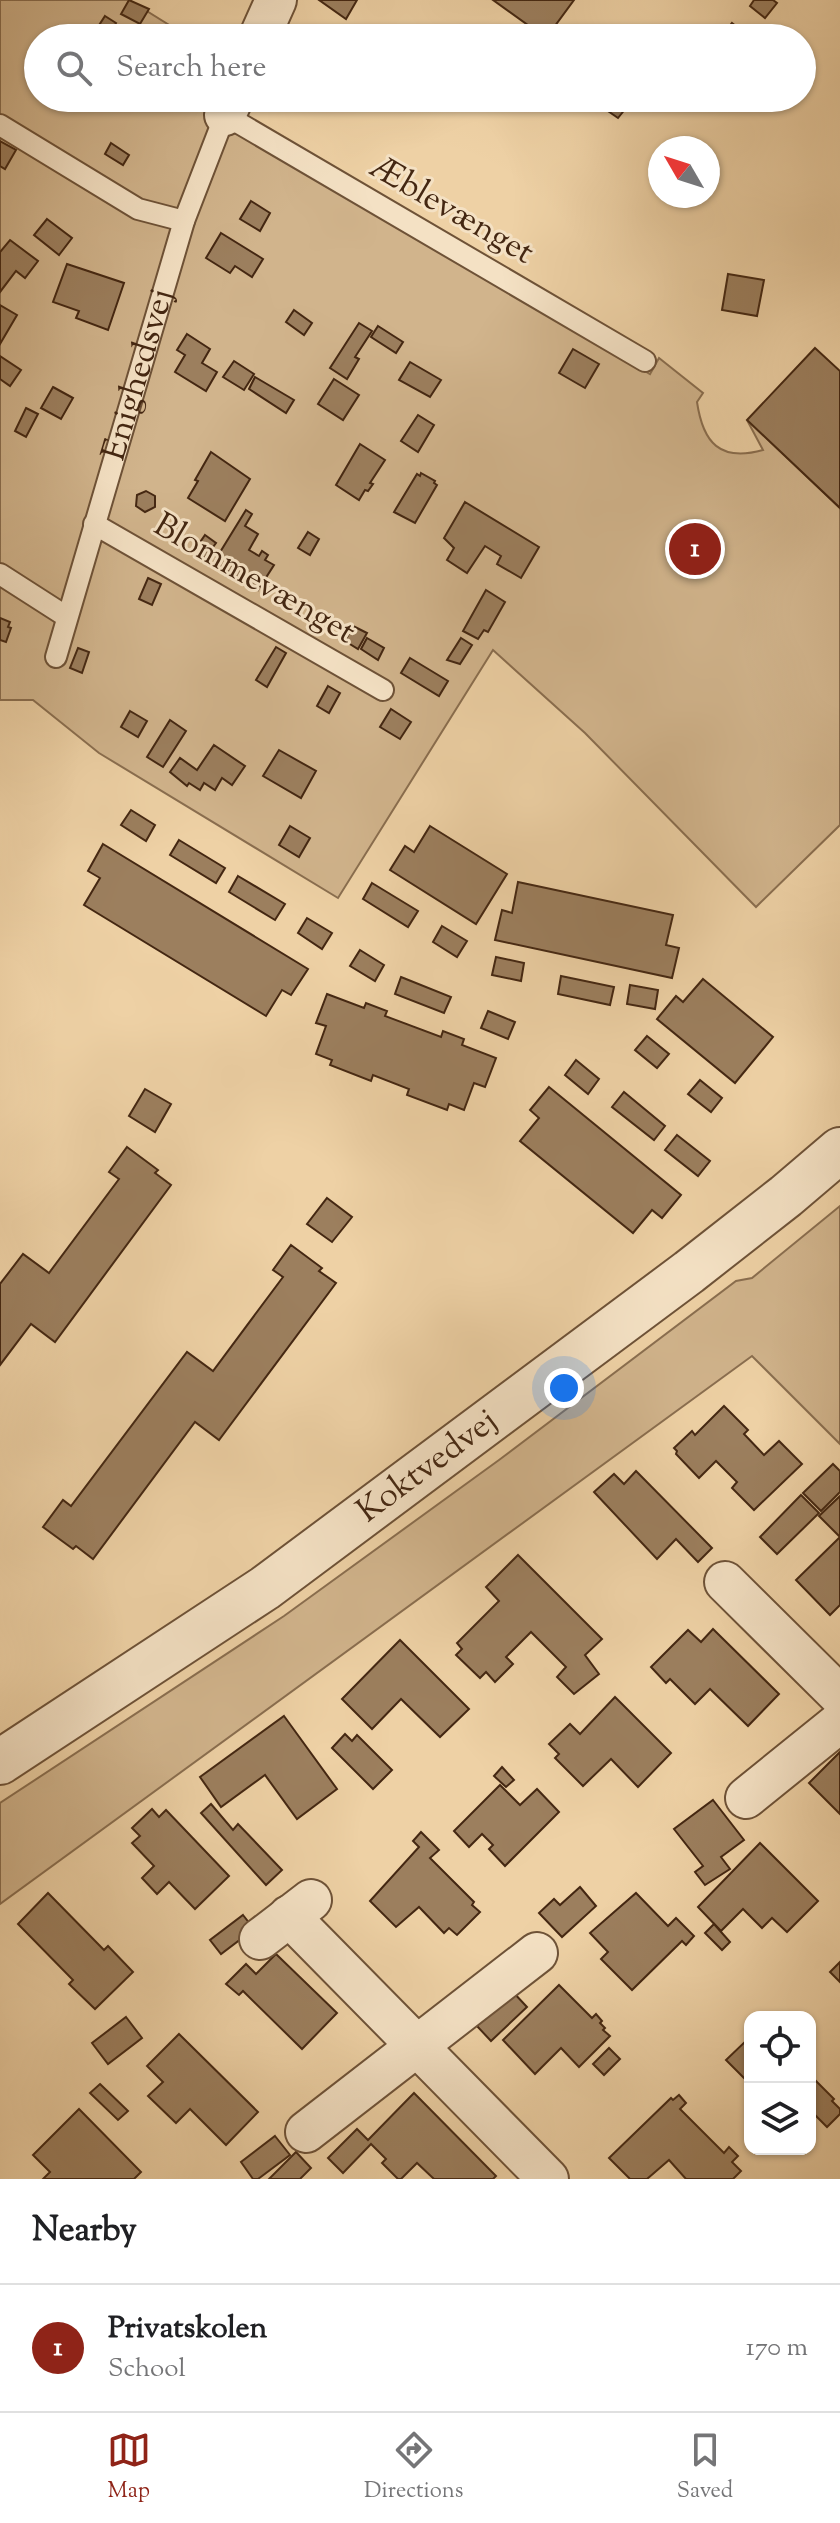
<!DOCTYPE html>
<html lang="en">
<head>
<meta charset="utf-8">
<style>
  :root { --surface:#fff; --page:#f6f6f6; --text:#202124; --muted:#757577; --line:#e0e0e0; --accent:#8f2418 }
  body { margin:0; font-family:"Sorts Mill Goudy",serif; background:var(--page); color:var(--text) }
  .controls { position:absolute; right:24px; bottom:24px; display:grid; overflow:hidden; border-radius:16px; box-shadow:0 2px 6px #0004 }
  .controls button { width:72px; height:72px; display:grid; place-items:center; padding:0; border:0; border-bottom:2px solid var(--line); background:var(--surface); color:var(--text); font:40px sans-serif }
  .compass { position:absolute; left:648px; top:136px; width:72px; height:72px; border-radius:50%; background:var(--surface); box-shadow:0 2px 6px #0004; rotate:309deg }
  .you { position:absolute; left:564px; top:1388px; width:28px; height:28px; margin:-20px; border:6px solid #fff; border-radius:50%; background:#1a73e8; box-shadow:0 0 0 12px #1a73e833 }
  .badge { display:grid; place-items:center; width:52px; height:52px; border-radius:50%; background:var(--accent); color:#fff; font-size:26px; font-weight:700 }
  .pin { position:absolute; translate:-50% -50%; border:4px solid #fff; box-shadow:0 2px 8px #0006 }
  .list { margin:0; padding:0; list-style:none }
  h2 { display:flex; justify-content:space-between; align-items:center; height:104px; margin:0; padding:0 32px; font-size:34px }
  h2 small { font-size:26px; font-weight:400; color:var(--muted) }
  .list li { display:grid; grid-template-columns:52px 1fr auto; gap:24px; align-items:center; box-sizing:border-box; height:128px; padding:0 32px; border-top:2px solid var(--line) }
  .list b { display:block; font-size:30px; white-space:nowrap }
  .list p { margin:0; font-size:26px; white-space:nowrap; color:var(--muted) }
  .list em { font-size:26px; font-style:normal; color:var(--muted) }
  .icon { flex:none; width:44px; height:44px; fill:none; stroke:currentColor; stroke-width:2; stroke-linecap:round; stroke-linejoin:round }
  .map { position:relative; flex:none; width:840px; height:2179px; overflow:hidden }
  .search { position:absolute; background:var(--surface); box-shadow:0 2px 6px #0004; left:24px; right:24px; top:24px; height:88px; display:flex; align-items:center; gap:20px; box-sizing:border-box; padding:0 28px; border-radius:44px; color:var(--muted); font-size:30px }
  .sheet { height:232px; background:var(--surface) }
  nav { display:flex; justify-content:space-around; align-items:center; box-sizing:border-box; height:112px; border-top:2px solid var(--line); background:var(--surface); font-size:22px; color:var(--muted) }
  nav a { display:grid; justify-items:center; gap:4px }
  nav .on { color:var(--accent) }
  .map>svg:first-child { display:block }
  .green { fill:#d1b48c; stroke:#8a6e4f; stroke-width:2 }
  .building { fill:#9c7f5e; stroke:#442712; stroke-width:2 }
  .lines { fill:none; stroke-linecap:round; stroke-linejoin:round }
  .service-casing { stroke:#6e5237; stroke-width:24 }
  .minor-casing { stroke:#6e5237; stroke-width:44 }
  .tertiary-casing { stroke:#6e5237; stroke-width:48 }
  .service { stroke:#f4e1c4; stroke-width:20 }
  .minor { stroke:#f4e1c4; stroke-width:40 }
  .tertiary { stroke:#f4e1c4; stroke-width:44 }
  .labels { text-anchor:middle; dominant-baseline:central; stroke-width:6; stroke-linejoin:round; paint-order:stroke }
  .street-label { font-size:34px; fill:#442712; stroke:#f4e1c4 }
</style>
</head>
<body>
<div class="map">
<svg width="840" height="2179" viewBox="0 0 840 2179">
  <rect width="100%" height="100%" fill="#eed1a5"/>
  <filter id="stains"><feTurbulence type="fractalNoise" baseFrequency=".0025" numOctaves="4"/><feColorMatrix values="0 0 0 0 .2 0 0 0 0 .09 0 0 0 0 .02 0 0 0 .5 -.17"/></filter>
  <radialGradient id="worn" r=".72"><stop offset=".6" stop-color="#630" stop-opacity="0"/><stop offset="1" stop-color="#630" stop-opacity=".3"/></radialGradient>
  <g class="green">
    <path d="M 0,0 L 129,0 L 190,38 L 38,38 L 38,98 L 206,98 L 205,109 L 650,374 L 659,358 L 703,393 L 697,402 C 703,443 720,462 763,450 L 747,420 L 840,508 L 840,825 L 756,907 L 585,733 L 493,650 L 338,898 L 99,753 L 33,700 L 0,700 Z"/>
    <polygon points="840,1206 840,1444 752,1356 0,1904 0,1803 284,1616 499,1460 736,1281 752,1278"/>
  </g>
  <g class="building">
    <polygon points="129,0 149,9 140,24 121,14"/>
    <polygon points="319,0 357,0 346,19"/>
    <polygon points="493,0 574,0 546,38"/>
    <polygon points="754,0 773,0 777,3 765,18 750,6"/>
    <polygon points="105,16 116,23 107,38 94,33"/>
    <polygon points="732,23 750,37 750,38 720,38"/>
    <polygon points="492,98 514,98 508,108"/>
    <polygon points="619,98 634,98 618,118 608,111"/>
    <polygon points="0,141 16,150 5,169 0,166"/>
    <polygon points="111,143 129,155 123,165 105,154"/>
    <polygon points="251,201 270,213 260,231 240,219"/>
    <polygon points="47,219 72,238 59,255 34,235"/>
    <polygon points="221,233 263,259 252,277 235,266 230,273 206,258"/>
    <polygon points="10,240 38,261 25,278 16,271 0,292 0,252"/>
    <polygon points="67,264 124,283 108,330 76,318 79,311 53,302"/>
    <polygon points="728,274 764,280 757,316 722,310"/>
    <polygon points="0,305 17,315 0,344"/>
    <polygon points="294,310 312,323 304,335 286,322"/>
    <polygon points="359,323 372,331 355,357 359,359 347,379 330,368"/>
    <polygon points="378,326 403,342 396,353 371,337"/>
    <polygon points="187,334 210,349 202,363 217,372 206,391 175,372 185,355 177,350"/>
    <polygon points="815,348 840,371 840,508 747,420"/>
    <polygon points="573,349 599,364 585,388 559,373"/>
    <polygon points="0,356 21,370 10,386 0,379"/>
    <polygon points="234,361 254,374 244,390 223,377"/>
    <polygon points="410,362 441,380 430,397 399,380"/>
    <polygon points="255,377 294,400 286,413 249,389"/>
    <polygon points="334,379 359,395 343,420 318,404"/>
    <polygon points="53,387 73,398 61,419 41,408"/>
    <polygon points="26,408 38,414 26,437 15,431"/>
    <polygon points="418,415 434,425 418,452 401,441"/>
    <polygon points="360,444 385,460 370,483 373,484 368,491 365,490 359,500 336,485"/>
    <polygon points="211,452 250,479 225,521 188,498 198,481 195,480"/>
    <polygon points="421,473 435,481 434,483 437,485 415,523 394,512 417,474 420,476"/>
    <polygon points="146,491 155,496 155,507 145,512 136,506 137,495"/>
    <polygon points="465,502 539,547 521,578 497,564 501,556 485,546 467,573 447,560 454,548 444,538"/>
    <polygon points="246,510 252,514 245,526 258,534 249,550 259,556 262,551 268,555 265,560 274,565 258,590 214,562"/>
    <polygon points="308,532 319,539 310,555 298,548"/>
    <polygon points="205,535 216,543 205,558 194,551"/>
    <polygon points="148,578 161,584 152,605 139,599"/>
    <polygon points="486,590 505,602 488,632 484,630 478,639 463,631"/>
    <polygon points="0,618 10,622 8,627 11,628 6,642 0,640"/>
    <polygon points="353,626 367,633 358,649 345,641"/>
    <polygon points="367,638 384,648 378,660 361,649"/>
    <polygon points="461,638 472,645 460,664 447,660"/>
    <polygon points="276,647 286,653 267,687 256,680"/>
    <polygon points="78,648 89,652 82,673 70,668"/>
    <polygon points="410,658 448,681 439,696 401,673"/>
    <polygon points="328,686 340,693 329,713 317,706"/>
    <polygon points="391,709 411,722 400,739 380,727"/>
    <polygon points="130,711 147,721 138,737 121,727"/>
    <polygon points="170,720 186,731 163,767 147,757"/>
    <polygon points="214,745 245,766 232,785 222,778 215,790 204,783 200,790 189,783 187,786 170,772 180,758 197,770"/>
    <polygon points="279,750 316,771 301,798 263,776"/>
    <polygon points="131,810 155,825 146,841 121,825"/>
    <polygon points="290,826 310,838 299,857 279,845"/>
    <polygon points="430,826 507,874 476,924 390,870 405,846 414,852"/>
    <polygon points="179,840 225,868 216,883 170,855"/>
    <polygon points="103,844 308,969 291,995 282,990 266,1016 84,905 100,878 88,871"/>
    <polygon points="238,876 285,904 275,920 229,892"/>
    <polygon points="518,882 673,915 666,945 679,948 672,978 495,940 502,910 512,913"/>
    <polygon points="372,883 418,911 408,927 363,899"/>
    <polygon points="307,918 332,933 322,949 298,933"/>
    <polygon points="442,926 467,941 457,957 433,942"/>
    <polygon points="360,950 384,965 375,981 350,966"/>
    <polygon points="496,957 524,963 521,981 492,975"/>
    <polygon points="561,976 614,987 610,1005 558,994"/>
    <polygon points="401,977 451,997 444,1013 395,994"/>
    <polygon points="703,979 773,1037 735,1083 657,1019 676,996 683,1002"/>
    <polygon points="630,985 658,990 655,1009 627,1004"/>
    <polygon points="327,994 364,1008 366,1003 387,1011 385,1016 441,1037 443,1031 464,1039 462,1045 496,1058 485,1087 474,1083 464,1110 449,1104 447,1110 407,1095 409,1089 373,1075 371,1081 330,1065 332,1060 316,1054 326,1026 316,1023"/>
    <polygon points="488,1011 515,1022 508,1039 481,1028"/>
    <polygon points="647,1036 669,1054 657,1068 635,1050"/>
    <polygon points="576,1060 599,1079 588,1094 565,1075"/>
    <polygon points="700,1080 722,1098 711,1112 688,1094"/>
    <polygon points="549,1087 681,1195 662,1218 652,1210 633,1233 520,1141 539,1118 530,1110"/>
    <polygon points="145,1089 171,1104 155,1132 129,1116"/>
    <polygon points="624,1092 665,1126 654,1140 612,1107"/>
    <polygon points="677,1135 710,1161 698,1176 665,1150"/>
    <polygon points="127,1147 158,1170 155,1173 171,1185 55,1342 31,1324 0,1365 0,1284 23,1254 49,1273 119,1179 109,1172"/>
    <polygon points="327,1198 352,1217 332,1242 307,1224"/>
    <polygon points="291,1245 322,1268 319,1271 336,1283 219,1440 195,1422 93,1559 76,1546 73,1549 43,1527 63,1500 71,1506 187,1352 213,1371 283,1277 273,1270"/>
    <polygon points="724,1406 748,1430 744,1434 764,1455 779,1441 802,1464 754,1510 732,1488 737,1482 716,1461 699,1478 676,1454 677,1451 674,1448 692,1431 695,1435"/>
    <polygon points="833,1464 840,1471 840,1492 821,1511 803,1493"/>
    <polygon points="636,1471 712,1548 698,1562 676,1539 657,1559 594,1492 614,1474 624,1484"/>
    <polygon points="801,1495 819,1513 777,1554 760,1537"/>
    <polygon points="840,1496 840,1605 830,1615 796,1580 840,1537 819,1516"/>
    <polygon points="518,1555 602,1639 585,1655 599,1674 574,1694 557,1677 566,1667 531,1632 506,1657 513,1664 495,1682 486,1672 480,1678 456,1655 462,1649 457,1643 499,1601 486,1587"/>
    <polygon points="713,1629 779,1694 748,1726 710,1689 695,1704 670,1679 666,1683 651,1667 688,1630 701,1642"/>
    <polygon points="400,1640 469,1709 440,1737 401,1699 372,1729 342,1699"/>
    <polygon points="615,1697 671,1753 638,1787 611,1759 583,1786 555,1758 559,1754 549,1744 570,1724 580,1734"/>
    <polygon points="284,1716 337,1789 297,1819 265,1775 221,1807 200,1777"/>
    <polygon points="345,1734 352,1741 357,1735 392,1770 373,1789 332,1748"/>
    <polygon points="840,1752 840,1814 809,1783"/>
    <polygon points="502,1767 514,1780 506,1787 494,1776"/>
    <polygon points="500,1785 520,1805 537,1789 559,1812 505,1866 489,1849 493,1845 482,1834 469,1847 454,1831"/>
    <polygon points="713,1800 744,1840 721,1857 730,1869 705,1885 695,1872 703,1866 674,1829"/>
    <polygon points="211,1804 233,1830 238,1824 282,1870 266,1885 201,1813"/>
    <polygon points="152,1809 159,1817 166,1810 229,1876 195,1909 169,1882 157,1894 142,1878 154,1866 132,1843 140,1836 132,1828"/>
    <polygon points="421,1832 439,1850 430,1858 474,1902 472,1905 480,1912 457,1935 449,1928 444,1933 419,1907 396,1927 370,1901 419,1847 413,1841"/>
    <polygon points="760,1843 818,1901 787,1932 772,1918 762,1928 743,1909 721,1931 698,1907"/>
    <polygon points="580,1887 596,1906 562,1937 539,1913 554,1899 560,1905"/>
    <polygon points="48,1893 104,1950 108,1946 133,1972 95,2009 69,1984 73,1980 18,1924"/>
    <polygon points="636,1893 668,1926 676,1918 694,1936 686,1945 682,1941 632,1990 601,1959 608,1952 590,1933"/>
    <polygon points="243,1915 254,1929 221,1954 210,1940"/>
    <polygon points="714,1924 730,1942 722,1950 705,1933"/>
    <polygon points="276,1954 337,2013 302,2049 243,1991 239,1995 226,1984 246,1964 256,1974"/>
    <polygon points="840,1962 840,1982 830,1972"/>
    <polygon points="559,1985 592,2018 596,2014 602,2021 600,2023 605,2028 603,2030 610,2036 579,2067 561,2048 535,2074 503,2040"/>
    <polygon points="512,1991 527,2007 491,2041 476,2025"/>
    <polygon points="126,2017 142,2038 108,2064 92,2043"/>
    <polygon points="179,2034 258,2112 226,2145 190,2109 176,2123 148,2096 163,2082 147,2066"/>
    <polygon points="750,2037 750,2084 726,2060"/>
    <polygon points="609,2048 620,2059 604,2075 593,2064"/>
    <polygon points="810,2075 834,2099 832,2101 840,2109 840,2114 827,2127 816,2116 810,2122"/>
    <polygon points="100,2084 128,2111 118,2120 90,2093"/>
    <polygon points="414,2093 496,2176 493,2179 434,2179 417,2163 401,2179 398,2179 382,2163 386,2159 371,2144 343,2173 328,2158 357,2129 368,2140"/>
    <polygon points="679,2095 686,2103 680,2109 724,2153 729,2147 738,2156 732,2162 741,2171 733,2179 686,2179 669,2160 647,2179 630,2179 609,2158 671,2098 673,2100"/>
    <polygon points="79,2109 141,2172 134,2179 43,2179 50,2172 33,2155"/>
    <polygon points="275,2136 290,2155 258,2179 253,2179 241,2162"/>
    <polygon points="296,2152 311,2168 300,2179 269,2179"/>
  </g>
  <g class="lines">
    <g class="service-casing">
      <g id="service">
        <polyline points="0,125 138,209 184,221"/>
        <polyline points="94,524 383,690"/>
        <polyline points="0,574 67,617"/>
        <path id="s1" d="M 56,657 L 184,221 L 225,115 L 645,361"/>
      </g>
    </g>
    <g class="minor-casing">
      <g id="minor">
        <polyline points="259,38 276,0"/>
        <polyline points="225,115 233,98"/>
        <polyline points="725,1582 840,1696"/>
        <polyline points="746,1798 840,1722"/>
        <polyline points="289,1916 548,2179"/>
        <polyline points="260,1939 311,1900"/>
        <polyline points="306,2132 537,1953"/>
      </g>
    </g>
    <g class="tertiary-casing">
      <g id="tertiary">
        <path id="s2" d="M 0,1762 L 265,1588 L 689,1272 L 786,1196 L 840,1150"/>
      </g>
    </g>
    <use href="#service" class="service"/>
    <use href="#minor" class="minor"/>
    <use href="#tertiary" class="tertiary"/>
  </g>
  <g class="labels">
    <g class="street-label">
      <text transform="translate(451 211) rotate(30)">Æblevænget</text>
      <text stroke="none"><textPath href="#s1" startOffset="294">Enighedsvej</textPath></text>
      <text transform="translate(254 580) rotate(30)">Blommevænget</text>
      <text stroke="none"><textPath href="#s2" startOffset="520">Koktvedvej</textPath></text>
    </g>
  </g>
  <rect width="100%" height="100%" filter="url(#stains)"/>
  <rect width="100%" height="100%" fill="url(#worn)"/>
</svg>
<div class="controls">
<button><svg class="icon" aria-label="locate" viewBox="0 0 24 24"><circle cx="12" cy="12" r="6"/><path d="M12 2v4M12 18v4M2 12h4M18 12h4"/></svg></button>
<button><svg class="icon" aria-label="layers" viewBox="0 0 24 24"><path d="M12 4l9 5-9 5-9-5zM3 14l9 5 9-5"/></svg></button>
</div>
<svg class="compass" viewBox="-18 -18 36 36"><path d="M0-13l5 13h-10z" fill="#e53935"/><path d="M0 13l5-13h-10z" fill="#757577"/></svg>
<div class="you"></div>
<div class="pin badge" style="left:695px;top:549px">1</div>
<div class="search"><svg class="icon" aria-label="search" viewBox="0 0 24 24"><circle cx="10" cy="10" r="6"/><path d="M15 15l6 6"/></svg>Search here</div>
</div>
<section class="sheet">
<h2>Nearby<small></small></h2>
<ul class="list">
<li><span class="badge">1</span><div><b>Privatskolen</b><p>School</p></div><em>170 m</em></li>
</ul>
</section>
<nav>
<a class="on"><svg class="icon" aria-label="map" viewBox="0 0 24 24"><path d="M3 6l6-2 6 2 6-2v14l-6 2-6-2-6 2zM9 4v14M15 6v14"/></svg>Map</a>
<a><svg class="icon" aria-label="directions" viewBox="0 0 24 24"><path d="M12 3l9 9-9 9-9-9zM9 14v-3h6M13 9l2 2-2 2"/></svg>Directions</a>
<a><svg class="icon" aria-label="saved" viewBox="0 0 24 24"><path d="M7 4h10v16l-5-4-5 4z"/></svg>Saved</a>
</nav>
</body>
</html>
